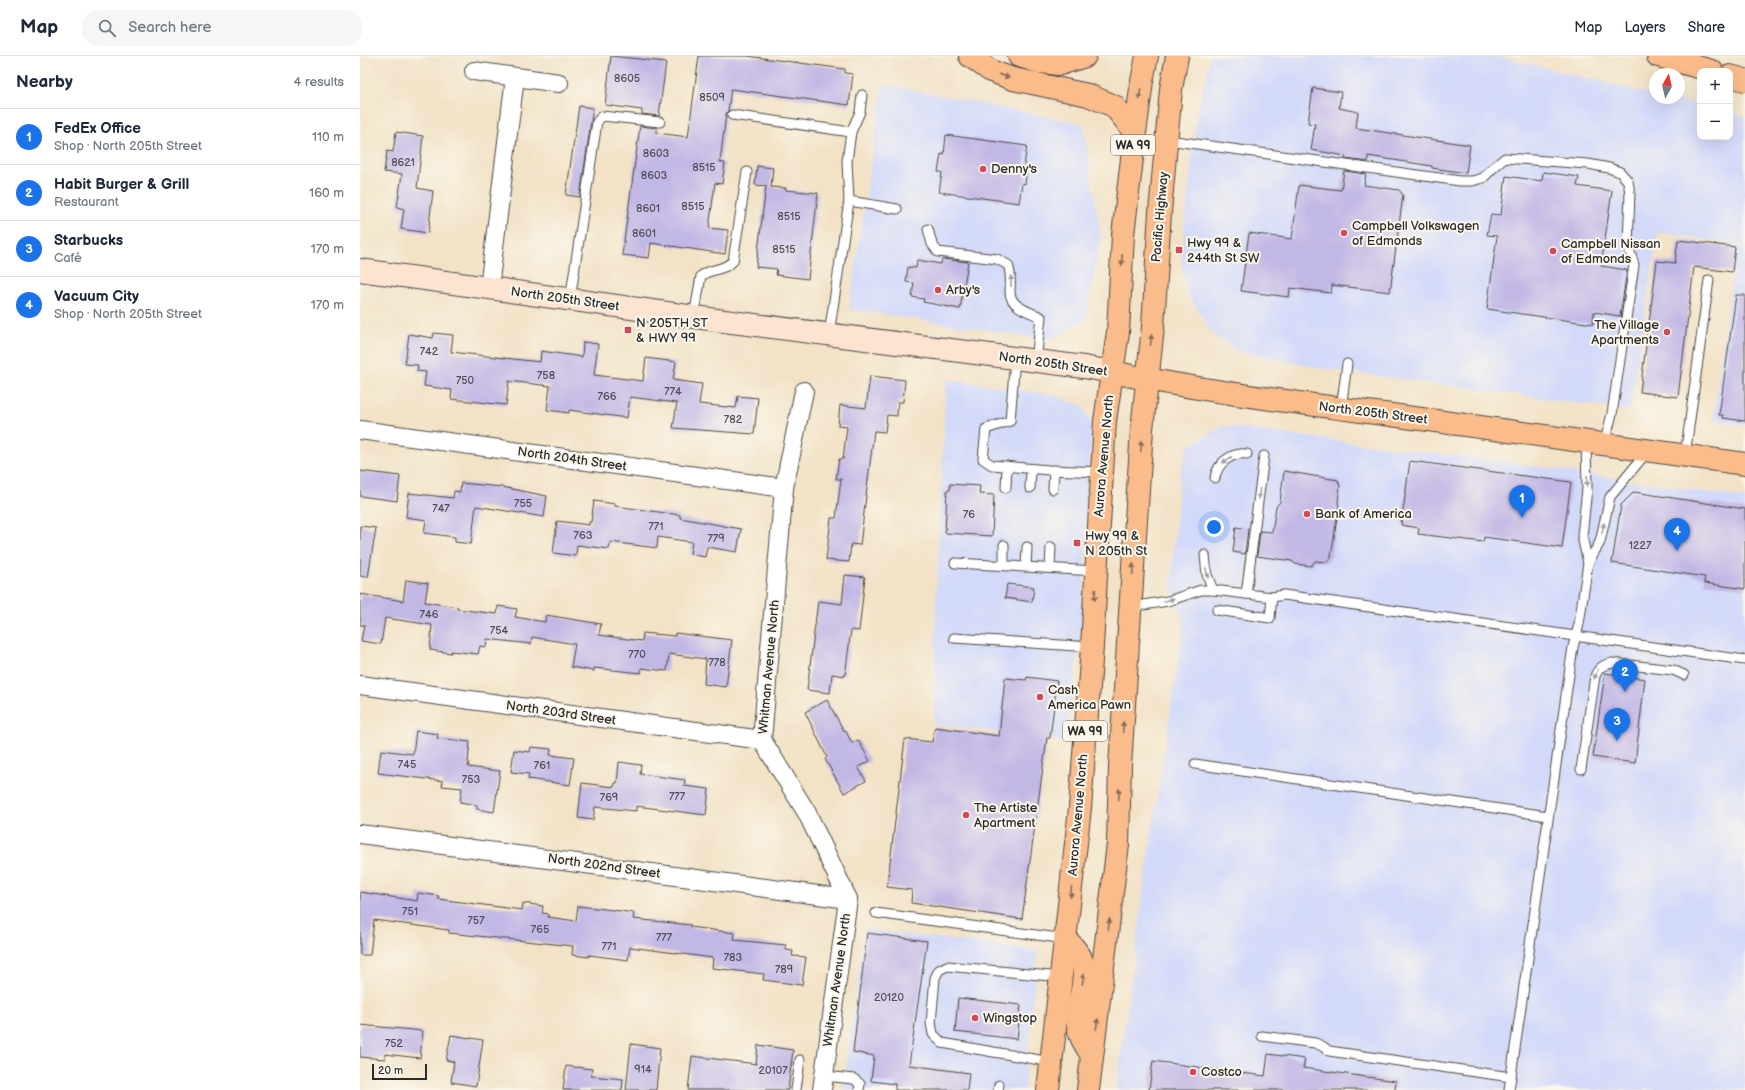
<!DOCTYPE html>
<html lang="en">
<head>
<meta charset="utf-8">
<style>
  :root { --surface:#fff; --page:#f6f6f7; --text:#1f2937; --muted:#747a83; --line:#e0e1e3; --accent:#1a73e8 }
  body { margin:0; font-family:"Balsamiq Sans",sans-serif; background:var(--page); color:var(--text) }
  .controls { position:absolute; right:12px; top:12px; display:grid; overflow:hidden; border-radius:8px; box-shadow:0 4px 16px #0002 }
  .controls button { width:36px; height:36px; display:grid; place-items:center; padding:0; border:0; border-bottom:1px solid var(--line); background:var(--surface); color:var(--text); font:20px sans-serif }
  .compass { position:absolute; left:1289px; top:12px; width:36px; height:36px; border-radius:50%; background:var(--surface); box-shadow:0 4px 16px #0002; rotate:8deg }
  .scale { position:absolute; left:12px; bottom:10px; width:55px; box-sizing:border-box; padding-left:4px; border:2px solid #2b2b2b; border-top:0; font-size:11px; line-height:14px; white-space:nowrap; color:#2b2b2b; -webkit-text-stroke:3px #fbf7ec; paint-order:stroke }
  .you { position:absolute; left:854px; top:471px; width:14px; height:14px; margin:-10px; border:3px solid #fff; border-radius:50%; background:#1a73e8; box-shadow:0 0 0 6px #1a73e833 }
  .badge { display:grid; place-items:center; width:26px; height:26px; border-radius:50%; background:var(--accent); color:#fff; font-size:13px; font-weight:700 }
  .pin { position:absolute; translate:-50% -33px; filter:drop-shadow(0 1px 2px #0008) }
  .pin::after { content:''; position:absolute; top:21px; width:14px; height:12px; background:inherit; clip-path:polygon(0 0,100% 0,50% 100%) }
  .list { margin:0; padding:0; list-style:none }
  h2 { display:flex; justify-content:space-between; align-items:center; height:52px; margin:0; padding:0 16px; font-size:17px }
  h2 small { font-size:13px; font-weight:400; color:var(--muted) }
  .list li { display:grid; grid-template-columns:26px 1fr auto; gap:12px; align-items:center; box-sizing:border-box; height:56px; padding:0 16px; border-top:1px solid var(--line) }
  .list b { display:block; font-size:15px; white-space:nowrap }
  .list p { margin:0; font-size:13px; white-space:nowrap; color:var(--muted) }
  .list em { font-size:13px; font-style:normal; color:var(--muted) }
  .icon { flex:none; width:22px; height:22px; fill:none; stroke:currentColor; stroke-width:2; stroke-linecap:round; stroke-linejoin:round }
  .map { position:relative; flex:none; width:1385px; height:1034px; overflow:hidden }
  header { display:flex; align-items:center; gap:24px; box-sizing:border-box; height:56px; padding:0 20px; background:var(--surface); border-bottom:1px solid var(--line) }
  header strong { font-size:19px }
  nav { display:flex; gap:22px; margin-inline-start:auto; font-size:14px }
  .search { width:280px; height:36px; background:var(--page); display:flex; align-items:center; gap:10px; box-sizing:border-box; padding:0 14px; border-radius:16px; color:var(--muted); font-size:15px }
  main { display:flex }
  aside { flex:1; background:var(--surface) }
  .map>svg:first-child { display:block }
  .built { fill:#d2d9f9 }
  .building { fill:#c2b8e5 }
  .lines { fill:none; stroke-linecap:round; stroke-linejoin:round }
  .lane-casing { stroke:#494642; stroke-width:11 }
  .street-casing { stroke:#494642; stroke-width:20 }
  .secondary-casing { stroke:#494642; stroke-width:24 }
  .primary-casing { stroke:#494642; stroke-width:24 }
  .highway-casing { stroke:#494642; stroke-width:24 }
  .lane { stroke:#fff; stroke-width:9 }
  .street { stroke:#fff; stroke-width:18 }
  .secondary { stroke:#fde4d1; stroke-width:22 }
  .primary { stroke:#fabc8b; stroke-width:22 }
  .highway { stroke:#fabc8b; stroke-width:22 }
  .oneway { fill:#886c56 }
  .oneway2 { fill:#a0a0a0 }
  .poi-dot { fill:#d1495b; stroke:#fbf7ec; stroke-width:1.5 }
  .labels { text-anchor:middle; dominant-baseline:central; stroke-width:4; stroke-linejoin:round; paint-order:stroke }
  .number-label { font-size:11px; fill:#514e5a }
  .shield { fill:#fbf7ec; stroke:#696865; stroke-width:1 }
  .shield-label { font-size:12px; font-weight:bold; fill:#2b2b2b }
  .poi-label { font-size:13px; fill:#2b2b2b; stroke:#fbf7ec; text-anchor:start }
  .street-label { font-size:13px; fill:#2b2b2b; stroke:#fbf7ec }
</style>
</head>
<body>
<header>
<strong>Map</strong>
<div class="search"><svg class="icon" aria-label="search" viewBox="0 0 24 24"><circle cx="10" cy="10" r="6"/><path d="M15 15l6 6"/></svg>Search here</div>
<nav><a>Map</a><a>Layers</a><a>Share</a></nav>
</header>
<main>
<aside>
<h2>Nearby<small>4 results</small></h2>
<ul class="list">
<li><span class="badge">1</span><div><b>FedEx Office</b><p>Shop · North 205th Street</p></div><em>110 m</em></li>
<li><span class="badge">2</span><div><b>Habit Burger &amp; Grill</b><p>Restaurant</p></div><em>160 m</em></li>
<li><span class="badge">3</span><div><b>Starbucks</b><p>Café</p></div><em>170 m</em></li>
<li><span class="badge">4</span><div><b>Vacuum City</b><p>Shop · North 205th Street</p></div><em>170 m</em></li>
</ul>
</aside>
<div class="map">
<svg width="1385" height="1034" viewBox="0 0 1385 1034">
  <rect width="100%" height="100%" fill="#fbf7ec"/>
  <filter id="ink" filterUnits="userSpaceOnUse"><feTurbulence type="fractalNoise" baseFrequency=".025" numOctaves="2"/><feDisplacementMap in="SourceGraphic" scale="8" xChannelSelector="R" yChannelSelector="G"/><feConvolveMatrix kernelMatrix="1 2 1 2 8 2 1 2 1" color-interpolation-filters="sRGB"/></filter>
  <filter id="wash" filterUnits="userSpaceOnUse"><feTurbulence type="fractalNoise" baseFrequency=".012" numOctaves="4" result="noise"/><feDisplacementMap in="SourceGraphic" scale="16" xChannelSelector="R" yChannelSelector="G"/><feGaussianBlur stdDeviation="0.9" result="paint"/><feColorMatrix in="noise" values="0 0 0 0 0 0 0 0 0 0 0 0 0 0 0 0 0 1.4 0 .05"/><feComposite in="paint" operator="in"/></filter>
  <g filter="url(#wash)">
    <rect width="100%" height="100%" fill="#f2e2c6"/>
    <g class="built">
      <polygon points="851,0 1137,0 1295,39 1295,42 1310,42 1340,49 1340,81 1370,81 1370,56 1385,60 1385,369 1353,365 1373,217 1376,188 1298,176 1270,354 958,312 876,295 852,277 827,237 821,206 836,63"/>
      <polygon points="523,28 723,68 741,181 726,263 697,281 678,283 640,276 489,253"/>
      <polygon points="586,323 698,340 723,351 732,368 721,577 706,686 574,667 576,543"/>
      <polygon points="863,370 1188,412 1385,442 1385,1034 756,1034 787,810 824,566 811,528 820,418 828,390"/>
      <polygon points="505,873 678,895 664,1034 483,1034"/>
    </g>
    <g id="blocks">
      <g class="building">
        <polygon points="251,0 306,6 299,60 282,58 282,54 245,49"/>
        <polygon points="339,0 387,0 485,13 485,17 493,18 489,49 371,33 368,55 366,58 360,106 365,107 362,128 355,127 349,172 368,174 365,198 291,187 289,202 262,199 280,70 297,72 297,77 328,81"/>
        <polygon points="953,32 981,36 979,52 998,56 996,72 1110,89 1106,117 1072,112 1072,110 1008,100 1008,106 985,103 986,100 951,94 955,68 948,67"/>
        <polygon points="219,50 233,52 220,141 206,139"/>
        <polygon points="36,76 63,80 57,132 73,135 68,177 41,173 44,153 37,151 42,118 24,116 27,95 33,96"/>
        <polygon points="586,79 667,90 664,110 667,111 665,128 662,127 659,147 579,136 582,116 578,116 581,98 584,99"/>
        <polygon points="397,110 413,112 411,131 426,132 425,134 458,137 448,223 416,219 417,213 396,211 406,130 395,129"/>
        <polygon points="984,115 1006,118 1004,129 1039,134 1043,139 1030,236 972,229 971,237 930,232 929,241 881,235 889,177 932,183 939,129 981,134"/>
        <polygon points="1183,116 1219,121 1217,130 1252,135 1241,210 1267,214 1260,260 1234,256 1233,268 1127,253 1137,180 1127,179 1131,158 1141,159 1146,120 1182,125"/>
        <polygon points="1318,184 1375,191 1372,216 1334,211 1318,341 1280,336 1297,205 1315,207"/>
        <polygon points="582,203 608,206 600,253 563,246 564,243 552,241 554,227 546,226 548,211 556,212 557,204 581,208"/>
        <polygon points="1376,239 1385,239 1385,365 1363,362 1363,359 1359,359"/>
        <polygon points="74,277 93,279 91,296 180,306 181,295 222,301 223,286 238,288 234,319 283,325 286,302 316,306 313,324 342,328 339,348 376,352 378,340 398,342 394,378 313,372 317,347 270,341 267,362 209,354 209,357 187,354 190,330 149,325 146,349 91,343 92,334 64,330 66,316 57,315 58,309 45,308 49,278 73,282"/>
        <polygon points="510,320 545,324 543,346 538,346 537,360 527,359 525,376 514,375 500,489 491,488 489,506 466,504 471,462 476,462 481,423 476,423 479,403 483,403 487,371 478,370 480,349 506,352"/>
        <polygon points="1050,405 1211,426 1202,492 1124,481 1123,486 1058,478 1059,472 1041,469"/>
        <polygon points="0,415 40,420 37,445 0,440"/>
        <polygon points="924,415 978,424 980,430 978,447 979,449 971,501 967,506 955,505 951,510 935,508 932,505 897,500 900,475 912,476 916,451 920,446"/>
        <polygon points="101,427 142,431 187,440 184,461 116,450 111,488 95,486 95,481 64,477 66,464 46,461 49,437 93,442 94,435 100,436"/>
        <polygon points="590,428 620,430 619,438 634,439 632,480 585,477 587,434 590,434"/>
        <polygon points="1274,436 1385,453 1385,533 1344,527 1345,521 1252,507 1261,449"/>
        <polygon points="234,445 255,448 255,450 320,459 320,462 381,473 377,496 347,491 345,501 330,498 332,486 298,481 297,492 250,486 249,493 217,489 216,500 193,497 197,465 229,469 229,466 231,466"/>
        <polygon points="0,470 16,472 8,521 0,520"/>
        <polygon points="876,471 888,473 885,498 873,496"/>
        <polygon points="485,519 505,521 499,575 491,574 485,620 472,618 470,637 447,634 458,545 482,548"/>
        <polygon points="46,524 68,527 65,546 98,551 97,553 137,558 138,550 157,553 155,561 185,566 186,559 241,568 239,579 282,585 283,577 315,580 315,577 372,584 366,631 344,628 346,603 309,598 307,615 281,612 281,617 234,612 234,615 211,611 215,588 172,581 171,588 127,583 126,591 120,590 118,598 91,595 91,597 70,594 72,569 25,562 21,588 1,585 4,569 0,569 0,538 43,545"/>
        <polygon points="647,528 674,531 672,546 645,542"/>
        <polygon points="1245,617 1285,623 1275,707 1233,701"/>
        <polygon points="667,621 697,625 690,682 687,682 662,863 551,847 552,834 527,831 545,683 572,686 575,671 639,680 645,622 666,624"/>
        <polygon points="467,644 484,675 485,674 492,687 498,684 510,705 498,711 506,725 484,737 465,703 467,701 445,656"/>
        <polygon points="56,675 78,678 77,682 110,686 108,706 109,706 108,711 140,715 134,756 117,753 117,749 100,746 102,732 82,730 83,725 18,717 21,694 53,698"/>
        <polygon points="171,691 191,693 190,699 214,702 210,729 168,723 169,718 151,716 154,694 170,696"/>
        <polygon points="259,706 281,709 280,718 325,724 324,730 349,733 346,759 276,750 276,755 235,751 233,764 218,762 222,727 254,731 255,727 257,727"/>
        <polygon points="0,836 57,845 58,837 79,840 78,843 162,854 163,847 183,850 182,857 188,858 188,861 216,865 218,850 253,854 274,857 273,863 303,866 331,869 330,871 375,877 374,884 426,889 426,894 433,895 432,900 446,901 442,929 403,924 404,918 352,912 353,902 270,891 268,904 229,899 229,901 212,899 213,890 89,877 89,874 14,864 10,899 0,899"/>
        <polygon points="507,877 567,885 549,1009 609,1017 607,1034 535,1034 535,1028 511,1025 514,1000 493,996"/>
        <polygon points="598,942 661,949 657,983 595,976"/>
        <polygon points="0,969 63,975 60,1002 25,998 25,1003 0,1001"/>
        <polygon points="91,979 123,984 116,1030 91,1026 94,1006 86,1004"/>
        <polygon points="271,988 300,992 296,1034 266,1034"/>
        <polygon points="398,989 433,994 428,1034 328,1034 332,1000 396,1008"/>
        <polygon points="908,998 945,1003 943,1012 1036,1025 1035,1034 789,1034 793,1005 905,1020"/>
        <polygon points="206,1010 232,1013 231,1020 263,1023 262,1034 203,1034"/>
      </g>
    </g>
  </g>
  <g filter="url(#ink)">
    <use href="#blocks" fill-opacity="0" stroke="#494642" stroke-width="1"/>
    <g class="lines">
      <g class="lane-casing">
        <g id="lane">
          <polyline points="372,59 491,76 487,105 489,145 469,278"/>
          <polyline points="491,76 500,56 502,39"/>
          <polyline points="808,84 1100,125 1112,125 1123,122 1134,111 1145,102 1228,108 1249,112 1260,116 1268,125 1270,137 1268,189 1274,209 1252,358 1244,389"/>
          <polyline points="489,145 537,153"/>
          <path d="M 568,173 L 572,188 L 578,196 L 637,203 L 648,209 C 652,220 650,227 650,237 C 651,251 670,256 681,261 L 676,305"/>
          <polyline points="210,244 237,66 242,60 300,66"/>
          <path d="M 334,261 L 341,220 C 351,212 364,215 373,205 L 387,116"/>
          <polyline points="655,302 650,365 626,373 623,403 632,409 689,414 742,416"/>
          <polyline points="981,353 987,308"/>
          <polyline points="1325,400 1349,224"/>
          <path d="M 855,422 C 857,407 872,396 887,398"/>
          <polyline points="646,432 647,410"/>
          <polyline points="670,432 671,413"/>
          <polyline points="693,433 694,414"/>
          <polyline points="845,499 847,519 853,534"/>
          <polyline points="595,507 736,515"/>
          <polyline points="1228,507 1240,486 1250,441 1287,396"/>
          <polyline points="644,509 644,489"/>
          <polyline points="666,510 667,491"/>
          <polyline points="690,512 691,491"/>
          <polyline points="886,538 904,400"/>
          <polyline points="771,551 808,545 841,534 853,534 912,541 924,539 1385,604"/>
          <polyline points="857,554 910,562 912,541"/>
          <polyline points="594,582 732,591"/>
          <polyline points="835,708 1188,760"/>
          <path d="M 1221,713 L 1235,620 C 1239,611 1243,609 1252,607 L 1313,614 L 1324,619"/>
          <polyline points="516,857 706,883"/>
          <polyline points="902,980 955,987 962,990 969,995 1151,1021"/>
          <polyline points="691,1006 582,987 573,978 571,967 575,922 579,914 587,910 701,921"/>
          <polyline points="464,1020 494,1023 500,1028 499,1034"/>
          <polyline points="436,1034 440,1004"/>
          <polyline points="638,1034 639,1029"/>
          <polyline points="1149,1034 1213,591 1219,568 1228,507 1222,480 1227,433 1226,386"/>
        </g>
      </g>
      <g class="street-casing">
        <g id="street">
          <polyline points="114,15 199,27"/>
          <polyline points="129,232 155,21"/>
          <polyline points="444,335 424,432 402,684 447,757 488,843 462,1034"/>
          <polyline points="0,374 424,432"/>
          <polyline points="0,629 402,684"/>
          <polyline points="0,778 488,843"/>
        </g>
      </g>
      <g class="secondary-casing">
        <polyline id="secondary" points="0,214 364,265 724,311 752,316"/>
      </g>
      <g class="primary-casing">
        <g id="primary">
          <polyline points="1298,0 1352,15"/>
          <polyline points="1370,20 1385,24"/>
          <path d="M 752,316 C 866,340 983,352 1098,368 C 1194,381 1290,395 1385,408"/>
          <path d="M 706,883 C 711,888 716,894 720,900 C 731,921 715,947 718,970 C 719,981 727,991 732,1000"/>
        </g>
      </g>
      <g class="highway-casing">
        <g id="highway">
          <polyline points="610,0 631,15 653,23 728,39 754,50 775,77"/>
          <polyline points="659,0 679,6 700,8 725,0"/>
          <polyline points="688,1034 720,752 732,591 745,365 758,276 763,179 775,77 782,25 787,0"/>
          <polyline points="728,1034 758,788 760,710 782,373 793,271 800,156 811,33 817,0"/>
        </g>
      </g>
      <use href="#lane" class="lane"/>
      <use href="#street" class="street"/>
      <use href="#secondary" class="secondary"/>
      <use href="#primary" class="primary"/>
      <use href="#highway" class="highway"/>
    </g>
    <defs><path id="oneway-solid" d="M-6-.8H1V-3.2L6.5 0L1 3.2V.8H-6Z"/></defs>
    <g class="oneway">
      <use href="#oneway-solid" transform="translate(644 20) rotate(19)"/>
      <use href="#oneway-solid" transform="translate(780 38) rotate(98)"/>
      <use href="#oneway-solid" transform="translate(762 204) rotate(93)"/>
      <use href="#oneway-solid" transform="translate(791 284) rotate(-84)"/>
      <use href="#oneway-solid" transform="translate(781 390) rotate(-87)"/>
      <use href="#oneway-solid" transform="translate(773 513) rotate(-86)"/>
      <use href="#oneway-solid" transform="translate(735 539) rotate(93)"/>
      <use href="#oneway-solid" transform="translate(763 671) rotate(-86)"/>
      <use href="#oneway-solid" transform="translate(759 738) rotate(-89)"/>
      <use href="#oneway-solid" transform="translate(711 836) rotate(96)"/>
      <use href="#oneway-solid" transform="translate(749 868) rotate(-83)"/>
      <use href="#oneway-solid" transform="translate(723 923) rotate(-82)"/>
      <use href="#oneway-solid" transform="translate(737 968) rotate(-82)"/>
    </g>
    <g class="oneway2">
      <use href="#oneway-solid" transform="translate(651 225) rotate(-89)"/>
      <use href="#oneway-solid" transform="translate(867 404) rotate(147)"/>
      <use href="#oneway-solid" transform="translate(1227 425) rotate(90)"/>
      <use href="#oneway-solid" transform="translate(899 438) rotate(97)"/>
      <use href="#oneway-solid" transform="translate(1243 472) rotate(-78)"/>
      <use href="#oneway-solid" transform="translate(847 517) rotate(78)"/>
      <use href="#oneway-solid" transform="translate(809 544) rotate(-17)"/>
      <use href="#oneway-solid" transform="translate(1236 618) rotate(111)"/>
    </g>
  </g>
  <g class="poi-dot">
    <circle cx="623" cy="113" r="4"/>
    <circle cx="984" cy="177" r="4"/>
    <rect x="815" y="190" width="8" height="8" rx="2"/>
    <circle cx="1193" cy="195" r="4"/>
    <circle cx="578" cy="234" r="4"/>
    <rect x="264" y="270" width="8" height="8" rx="2"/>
    <circle cx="1307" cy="276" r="4"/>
    <circle cx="947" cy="458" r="4"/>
    <rect x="713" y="483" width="8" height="8" rx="2"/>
    <circle cx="680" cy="641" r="4"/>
    <circle cx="606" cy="759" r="4"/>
    <circle cx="615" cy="962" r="4"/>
    <circle cx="833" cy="1016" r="4"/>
  </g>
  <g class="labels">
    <g class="number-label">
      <text x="267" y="22">8605</text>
      <text x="352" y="41">8509</text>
      <text x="296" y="97">8603</text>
      <text x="43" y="106">8621</text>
      <text x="344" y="111">8515</text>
      <text x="294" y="119">8603</text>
      <text x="333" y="150">8515</text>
      <text x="288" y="152">8601</text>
      <text x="429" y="160">8515</text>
      <text x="284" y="177">8601</text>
      <text x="424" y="193">8515</text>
      <text x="69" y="295">742</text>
      <text x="186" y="319">758</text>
      <text x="105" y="324">750</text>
      <text x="313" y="335">774</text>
      <text x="247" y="340">766</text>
      <text x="373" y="363">782</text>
      <text x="163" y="447">755</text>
      <text x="81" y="452">747</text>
      <text x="609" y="458">76</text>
      <text x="296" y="470">771</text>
      <text x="223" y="479">763</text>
      <text x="356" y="482">779</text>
      <text x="1280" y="489">1227</text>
      <text x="69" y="558">746</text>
      <text x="139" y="574">754</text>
      <text x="277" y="598">770</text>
      <text x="357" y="606">778</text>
      <text x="47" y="708">745</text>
      <text x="182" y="709">761</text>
      <text x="111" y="723">753</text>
      <text x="317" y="740">777</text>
      <text x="249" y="741">769</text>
      <text x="50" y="855">751</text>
      <text x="116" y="864">757</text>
      <text x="180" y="873">765</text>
      <text x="304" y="881">777</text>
      <text x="249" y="890">771</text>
      <text x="373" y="901">783</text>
      <text x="424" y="913">789</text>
      <text x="529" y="941">20120</text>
      <text x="34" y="987">752</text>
      <text x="283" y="1013">914</text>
      <text x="413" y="1014">20107</text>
    </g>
    <g class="shield">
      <rect x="751" y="79" width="44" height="20" rx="3"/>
      <rect x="703" y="665" width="44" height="20" rx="3"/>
    </g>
    <g class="shield-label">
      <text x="773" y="89">WA 99</text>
      <text x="725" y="675">WA 99</text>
    </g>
    <g class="poi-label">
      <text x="631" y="113">Denny's</text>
      <text x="992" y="170">Campbell Volkswagen<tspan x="992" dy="15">of Edmonds</tspan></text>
      <text x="827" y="187">Hwy 99 &amp;<tspan x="827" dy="15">244th St SW</tspan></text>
      <text x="1201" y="188">Campbell Nissan<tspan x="1201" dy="15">of Edmonds</tspan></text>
      <text x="586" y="234">Arby's</text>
      <text x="276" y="267">N 205TH ST<tspan x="276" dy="15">&amp; HWY 99</tspan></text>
      <text x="1299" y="269" text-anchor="end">The Village<tspan x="1299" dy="15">Apartments</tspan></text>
      <text x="955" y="458">Bank of America</text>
      <text x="725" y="480">Hwy 99 &amp;<tspan x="725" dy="15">N 205th St</tspan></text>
      <text x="688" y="634">Cash<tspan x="688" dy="15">America Pawn</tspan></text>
      <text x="614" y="752">The Artiste<tspan x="614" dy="15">Apartment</tspan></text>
      <text x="623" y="962">Wingstop</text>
      <text x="841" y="1016">Costco</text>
    </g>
    <g class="street-label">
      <text transform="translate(800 161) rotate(-85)">Pacific Highway</text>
      <text transform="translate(205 243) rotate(8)">North 205th Street</text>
      <text transform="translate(693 308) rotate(8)">North 205th Street</text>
      <text transform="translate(1013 357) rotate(7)">North 205th Street</text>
      <text transform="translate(744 400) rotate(-85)">Aurora Avenue North</text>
      <text transform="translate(212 403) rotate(8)">North 204th Street</text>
      <text transform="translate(409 611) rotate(-85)">Whitman Avenue North</text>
      <text transform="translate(201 657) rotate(8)">North 203rd Street</text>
      <text transform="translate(718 759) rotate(-85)">Aurora Avenue North</text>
      <text transform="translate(244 810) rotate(8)">North 202nd Street</text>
      <text transform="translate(477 924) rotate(-82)">Whitman Avenue North</text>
    </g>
  </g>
</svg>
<div class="controls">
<button>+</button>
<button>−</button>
</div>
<svg class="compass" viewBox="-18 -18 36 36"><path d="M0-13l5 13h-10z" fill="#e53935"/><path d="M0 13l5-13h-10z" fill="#747a83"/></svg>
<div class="scale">20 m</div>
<div class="you"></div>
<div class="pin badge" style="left:1162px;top:462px">1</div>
<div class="pin badge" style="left:1265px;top:636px">2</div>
<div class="pin badge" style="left:1257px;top:685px">3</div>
<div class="pin badge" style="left:1317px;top:495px">4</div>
</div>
</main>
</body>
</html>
